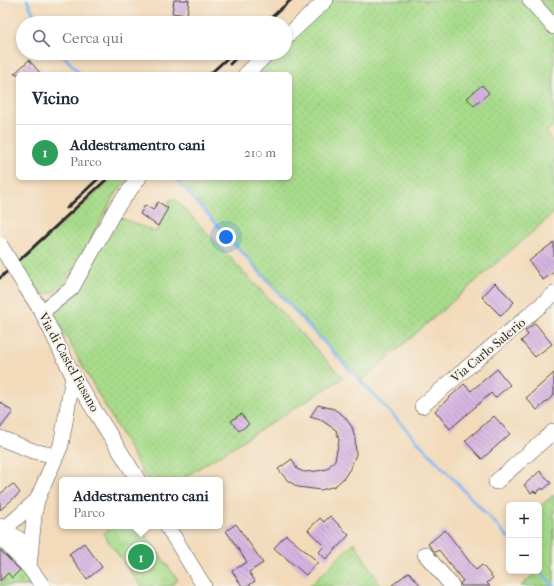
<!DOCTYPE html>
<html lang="it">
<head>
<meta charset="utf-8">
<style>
  :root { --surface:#fff; --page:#f2f2f3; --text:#1f2937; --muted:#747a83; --line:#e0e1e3; --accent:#c8321e }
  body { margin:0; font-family:"IM FELL French Canon",serif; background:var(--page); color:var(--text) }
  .controls { position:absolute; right:12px; bottom:12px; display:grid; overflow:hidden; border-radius:6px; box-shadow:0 2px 6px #0003 }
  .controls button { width:36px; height:36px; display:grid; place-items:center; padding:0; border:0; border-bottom:1px solid var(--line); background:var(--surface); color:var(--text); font:20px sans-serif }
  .you { position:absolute; left:226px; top:237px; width:14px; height:14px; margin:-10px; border:3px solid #fff; border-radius:50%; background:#1a73e8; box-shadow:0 0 0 6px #1a73e833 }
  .badge { display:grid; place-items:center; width:26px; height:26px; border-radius:50%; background:var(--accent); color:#fff; font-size:13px; font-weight:700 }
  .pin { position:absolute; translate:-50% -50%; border:2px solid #fff; box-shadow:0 1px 4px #0006 }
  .popup { position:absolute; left:59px; top:477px; width:164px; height:52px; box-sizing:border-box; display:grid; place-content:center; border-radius:6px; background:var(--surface); filter:drop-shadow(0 1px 3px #0005); font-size:13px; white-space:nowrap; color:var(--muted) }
  .popup b { font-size:15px; color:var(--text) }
  .popup::after { content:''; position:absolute; left:50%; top:100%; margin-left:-8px; border:8px solid transparent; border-top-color:var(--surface) }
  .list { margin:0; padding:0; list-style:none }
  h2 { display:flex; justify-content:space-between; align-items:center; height:52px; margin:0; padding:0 16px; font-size:17px }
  h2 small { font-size:13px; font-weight:400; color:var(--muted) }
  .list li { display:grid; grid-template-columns:26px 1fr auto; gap:12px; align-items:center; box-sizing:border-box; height:56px; padding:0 16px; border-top:1px solid var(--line) }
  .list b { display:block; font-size:15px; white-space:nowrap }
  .list p { margin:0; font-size:13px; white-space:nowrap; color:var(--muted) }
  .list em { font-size:13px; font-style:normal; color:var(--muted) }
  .icon { flex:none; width:22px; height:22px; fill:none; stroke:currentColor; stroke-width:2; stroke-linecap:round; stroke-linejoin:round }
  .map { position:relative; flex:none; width:554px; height:586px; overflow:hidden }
  .search { position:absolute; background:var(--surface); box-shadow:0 2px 6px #0003; left:16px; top:16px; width:276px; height:44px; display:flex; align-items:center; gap:10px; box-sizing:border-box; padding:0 14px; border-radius:22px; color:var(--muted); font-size:15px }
  .panel { position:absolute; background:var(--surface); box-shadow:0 2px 6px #0003; left:16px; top:72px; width:276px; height:108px; border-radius:6px }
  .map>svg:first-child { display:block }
  .grass { fill:url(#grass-dots); stroke:#69835b }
  .cemetery { fill:url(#cemetery-stones); stroke:#69835b }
  .park { fill:url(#park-crowns); stroke:#69835b }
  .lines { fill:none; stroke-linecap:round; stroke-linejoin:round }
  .stream { stroke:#82b5ef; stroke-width:3 }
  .building { fill:url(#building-back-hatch) }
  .minor-casing { stroke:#494540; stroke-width:16 }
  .minor { stroke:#fff; stroke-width:15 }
  .rail { stroke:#2b2b2b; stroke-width:3 }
  .minor-bridge-casing { stroke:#494540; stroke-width:16; stroke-linecap:butt }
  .minor-bridge { stroke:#fff; stroke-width:15 }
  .labels { text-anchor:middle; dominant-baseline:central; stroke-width:4; stroke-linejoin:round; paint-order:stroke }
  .street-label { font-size:13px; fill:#2b2b2b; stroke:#f7f3e8 }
</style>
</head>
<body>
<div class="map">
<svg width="554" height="586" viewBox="0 0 554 586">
  <defs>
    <pattern id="grass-dots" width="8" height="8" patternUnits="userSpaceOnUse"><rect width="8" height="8" fill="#a7db8b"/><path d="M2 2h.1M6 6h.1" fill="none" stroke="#90bc78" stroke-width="1.8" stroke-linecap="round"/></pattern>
    <pattern id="cemetery-stones" width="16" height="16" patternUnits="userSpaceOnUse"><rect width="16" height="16" fill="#a7db8b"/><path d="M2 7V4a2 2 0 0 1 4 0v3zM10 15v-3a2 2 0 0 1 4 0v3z" fill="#90bc78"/></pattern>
    <pattern id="park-crowns" width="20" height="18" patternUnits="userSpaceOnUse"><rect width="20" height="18" fill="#a7db8b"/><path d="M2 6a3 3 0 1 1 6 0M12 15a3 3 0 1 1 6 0" fill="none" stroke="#90bc78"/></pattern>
    <pattern id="building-back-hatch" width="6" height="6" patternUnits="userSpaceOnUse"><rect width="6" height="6" fill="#d8b5e2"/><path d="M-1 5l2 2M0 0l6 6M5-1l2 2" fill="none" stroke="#af93b7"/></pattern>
  </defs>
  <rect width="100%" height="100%" fill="#f7f3e8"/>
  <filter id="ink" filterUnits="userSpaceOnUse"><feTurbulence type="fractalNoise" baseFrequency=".025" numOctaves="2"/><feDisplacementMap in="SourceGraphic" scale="8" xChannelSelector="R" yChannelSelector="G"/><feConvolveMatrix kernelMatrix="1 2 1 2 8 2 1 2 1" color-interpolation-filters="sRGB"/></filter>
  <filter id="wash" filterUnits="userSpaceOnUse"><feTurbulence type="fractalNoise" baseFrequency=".012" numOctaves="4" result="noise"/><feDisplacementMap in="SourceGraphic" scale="16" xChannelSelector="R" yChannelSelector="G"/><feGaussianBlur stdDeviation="0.9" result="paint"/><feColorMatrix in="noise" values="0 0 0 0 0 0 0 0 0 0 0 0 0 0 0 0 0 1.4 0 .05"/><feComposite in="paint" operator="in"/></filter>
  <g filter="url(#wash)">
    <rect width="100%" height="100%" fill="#f2daba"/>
    <g class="grass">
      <polygon points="326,0 554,0 554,126 546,132 554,144 554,213 361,381 175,178 290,178 290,74 246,74 268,53 285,53 285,38"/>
      <path d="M 112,178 L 129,178 C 99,208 87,264 57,290 C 52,294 39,296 33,292 C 26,287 20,275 15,268 Z"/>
      <polygon points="175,199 343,378 180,480 147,480 52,312 76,296 91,270 105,237 117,216 156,232 170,200"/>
      <polygon points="554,495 554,586 521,586 541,568 539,565 539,507"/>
      <polygon points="354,542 381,586 310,586"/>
    </g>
    <polygon class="cemetery" points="0,543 41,586 0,586"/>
    <polygon class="park" points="114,526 139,526 178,580 171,586 141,586 103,534"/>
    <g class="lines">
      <g class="stream">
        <polyline points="27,0 38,23"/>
        <polyline points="61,53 80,74"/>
        <polyline points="175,178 303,320 509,538"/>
        <polyline points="539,570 554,586"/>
      </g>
    </g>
    <g id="blocks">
      <g class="building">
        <polygon points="174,0 189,0 187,15 172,13"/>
        <polygon points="29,60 41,74 14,74"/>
        <polygon points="482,85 489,93 474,106 467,98"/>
        <polygon points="158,202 168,208 158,226 140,214 145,205 153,210"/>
        <polygon points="554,242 554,272 543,280 529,261"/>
        <polygon points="495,283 514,302 501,316 482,297"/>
        <polygon points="535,323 552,344 535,357 521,341 528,335 525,331"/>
        <polygon points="497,369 510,385 495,398 491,393 450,429 435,411 464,384 471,391"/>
        <polygon points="554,373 554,395 537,410 526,398"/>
        <polygon points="0,402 13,412 0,428"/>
        <polygon points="318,405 334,409 344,416 352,427 355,439 356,454 351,467 344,478 335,486 321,490 298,487 287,480 278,469 292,459 297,469 304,472 317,471 327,469 335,460 339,440 336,430 321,420 310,417"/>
        <polygon points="241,414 249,424 239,431 231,421"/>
        <polygon points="494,416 510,434 482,459 465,441"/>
        <polygon points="540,471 551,483 543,490 542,488 536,493 534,491 531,493 524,485"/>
        <polygon points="13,484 20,493 0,510 0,494"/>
        <polygon points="330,516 349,535 326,559 319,552 324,546 308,530 320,518 324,522"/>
        <polygon points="236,524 263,563 249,572 255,581 248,586 242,586 232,571 247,562 226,531"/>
        <polygon points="445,530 476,570 482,565 493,578 487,583 490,586 461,586 460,583 463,581 439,550 435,552 428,544"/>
        <polygon points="286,535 318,562 306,575 274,548"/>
        <polygon points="84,543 102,567 87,579 69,554"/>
        <polygon points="0,550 20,570 12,578 8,573 0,581"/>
        <polygon points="409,572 421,586 391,586"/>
      </g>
    </g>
  </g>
  <g filter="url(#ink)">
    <use href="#blocks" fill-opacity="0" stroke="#494540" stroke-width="1"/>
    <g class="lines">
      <g class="minor-casing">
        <g id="minor">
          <polyline points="530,0 554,27"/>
          <polyline points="285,38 326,0"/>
          <polyline points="246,74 268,53"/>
          <polyline points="25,286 42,312 73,376 138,480"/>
          <polyline points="42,312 72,288 116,208 139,178"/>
          <polyline points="422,406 554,294"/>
          <polyline points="0,438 33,451 56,456"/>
          <polyline points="496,482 554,431"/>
          <polyline points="37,500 9,525 6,530 4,541 29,567 42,585 41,586"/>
          <polyline points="0,526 30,547"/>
          <polyline points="167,526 204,586"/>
          <polyline points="425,554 452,586"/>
          <polyline points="29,567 34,516 37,500 61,445 73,376"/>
        </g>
      </g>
      <use href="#minor" class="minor"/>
      <g class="rail">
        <polyline points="265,23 291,0"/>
        <polyline points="230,64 241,53"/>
        <polyline points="210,74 233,53"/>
        <polyline points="67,208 99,178"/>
        <polyline points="0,278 108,178"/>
      </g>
      <g class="minor-bridge-casing">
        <polyline id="minor-bridge" points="0,245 25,286"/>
      </g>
      <use href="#minor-bridge" class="minor-bridge"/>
    </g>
  </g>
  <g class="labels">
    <g class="street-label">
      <text transform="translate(488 350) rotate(-40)">Via Carlo Salerio</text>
      <text transform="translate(69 362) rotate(61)">Via di Castel Fusano</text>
    </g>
  </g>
</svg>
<div class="controls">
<button>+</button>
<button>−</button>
</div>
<div class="you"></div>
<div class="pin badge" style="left:141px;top:557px;background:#2e9e5b">1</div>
<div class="popup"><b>Addestramentro cani</b>Parco</div>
<div class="search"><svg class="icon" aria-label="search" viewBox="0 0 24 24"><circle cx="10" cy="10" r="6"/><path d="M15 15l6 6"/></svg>Cerca qui</div>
<section class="panel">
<h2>Vicino<small></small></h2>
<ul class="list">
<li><span class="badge" style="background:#2e9e5b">1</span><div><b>Addestramentro cani</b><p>Parco</p></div><em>210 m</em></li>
</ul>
</section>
</div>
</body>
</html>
